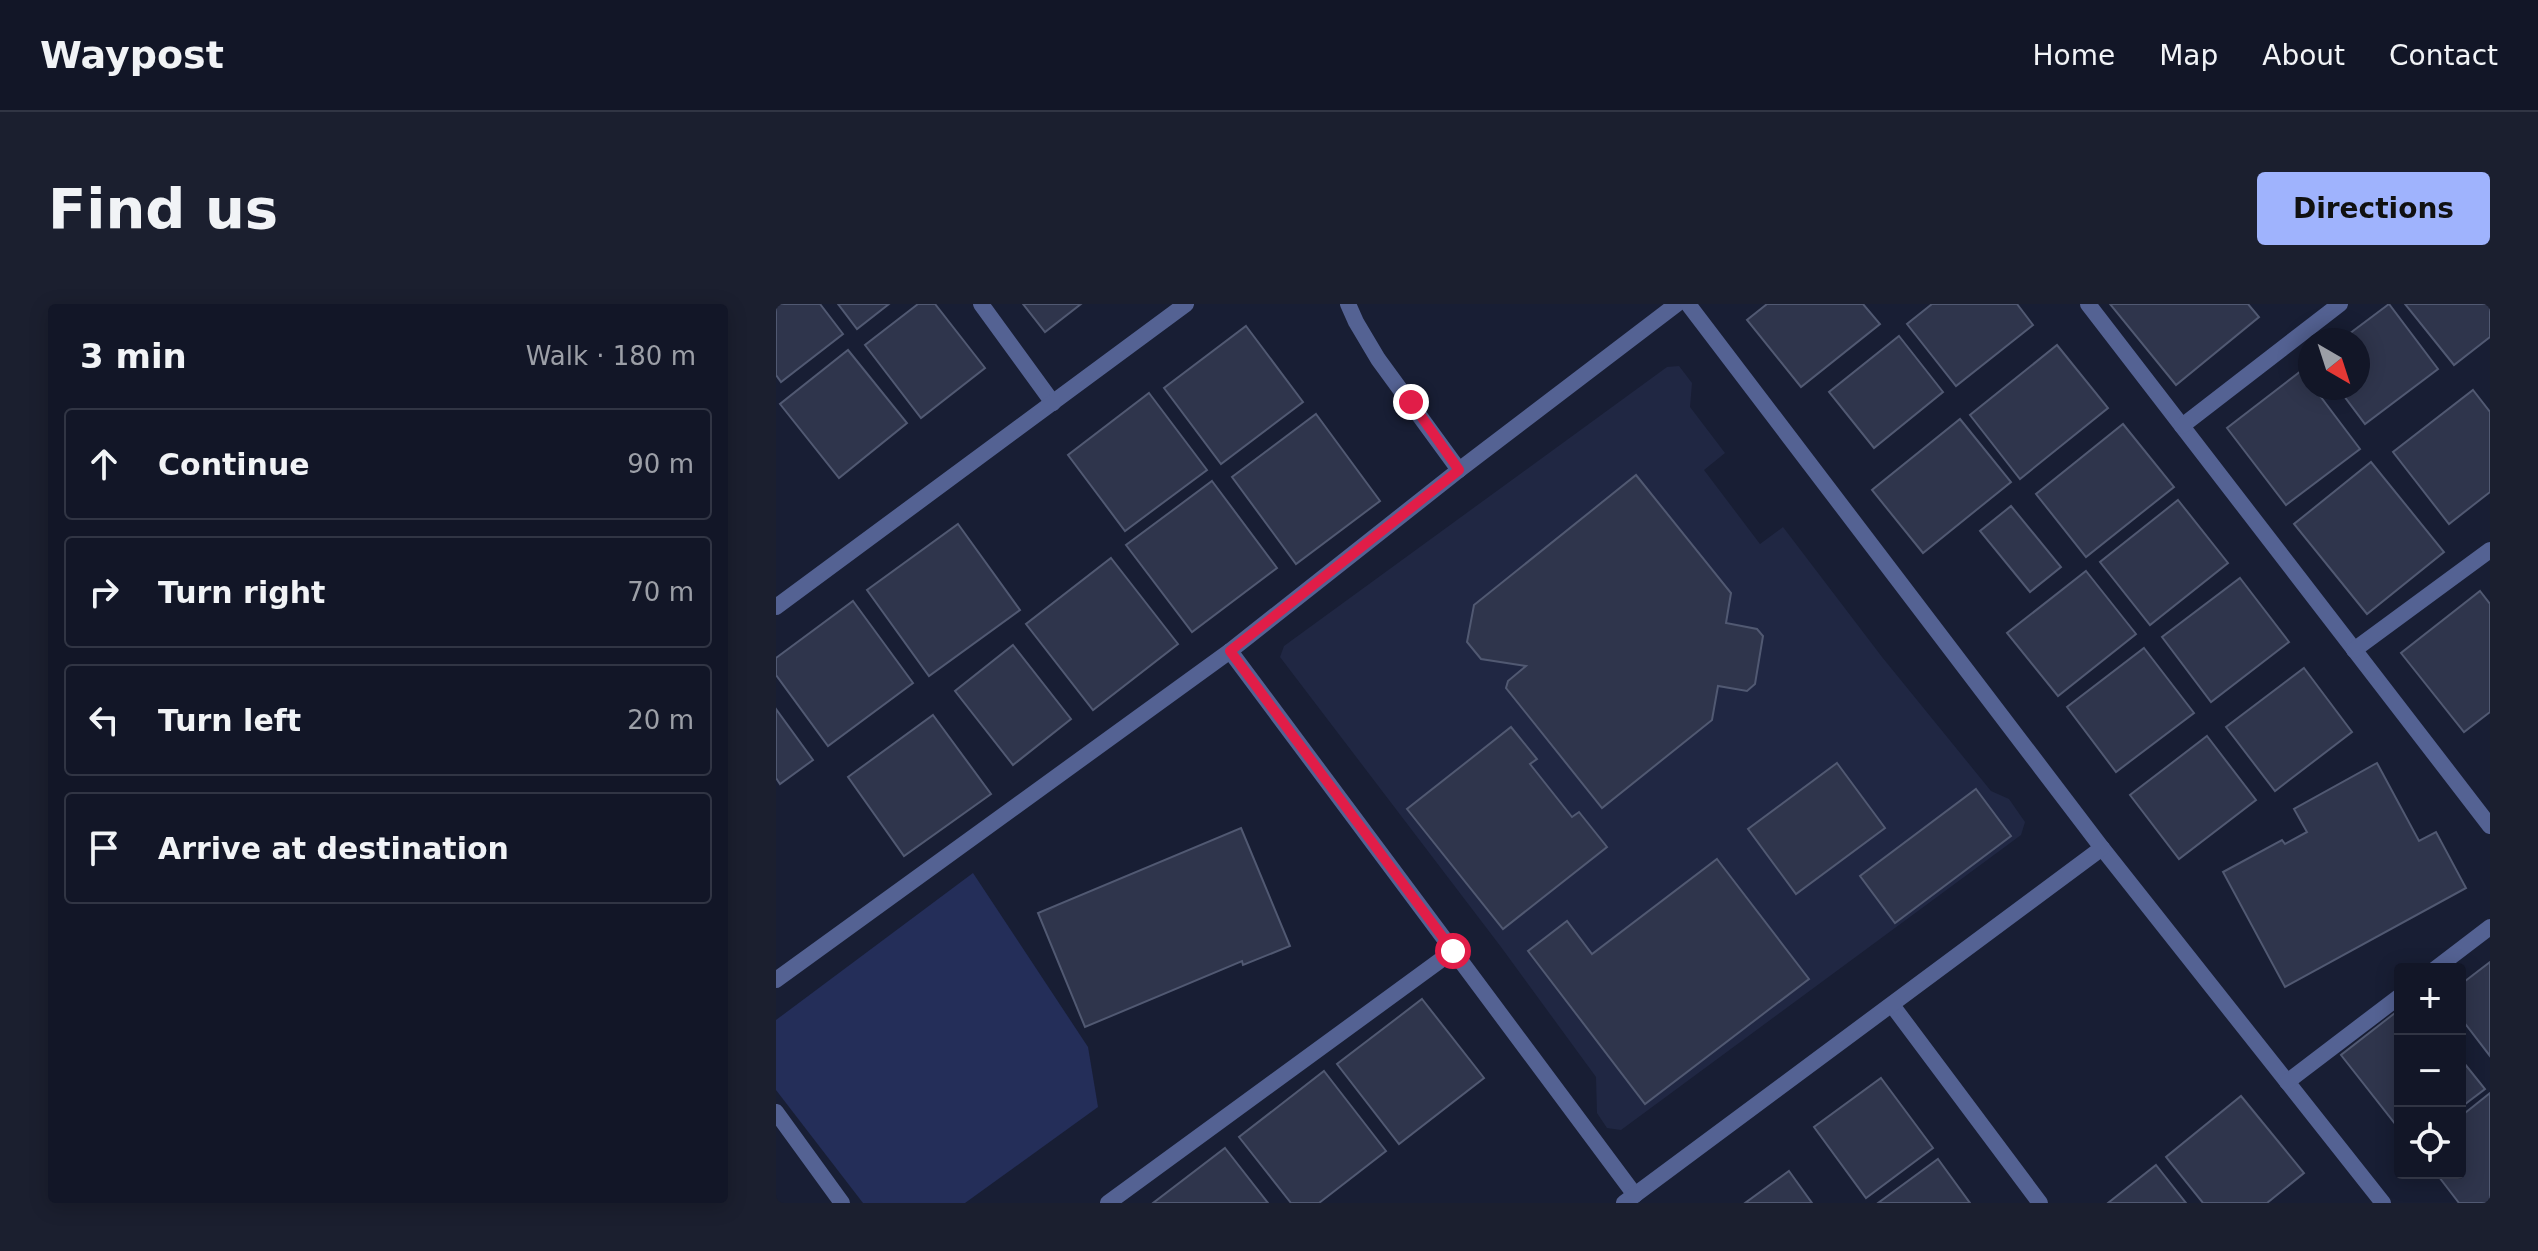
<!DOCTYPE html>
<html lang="en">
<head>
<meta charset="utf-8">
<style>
  :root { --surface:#121627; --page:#1b1f2f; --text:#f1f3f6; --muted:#9c9fa7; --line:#313544; --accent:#9fb3fd }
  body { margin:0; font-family:"DejaVu Sans",sans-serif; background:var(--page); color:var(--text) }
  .controls { position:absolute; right:24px; bottom:24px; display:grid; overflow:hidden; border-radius:8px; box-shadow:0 4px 20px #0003 }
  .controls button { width:72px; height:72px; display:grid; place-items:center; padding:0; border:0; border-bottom:2px solid var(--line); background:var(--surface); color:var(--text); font:40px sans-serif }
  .compass { position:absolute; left:1522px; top:24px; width:72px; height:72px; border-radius:50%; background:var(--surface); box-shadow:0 4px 20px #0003; rotate:141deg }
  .stop { position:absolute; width:24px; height:24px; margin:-18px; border:6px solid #e11d48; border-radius:50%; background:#fff }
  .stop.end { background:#e11d48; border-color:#fff; box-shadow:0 2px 8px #0008 }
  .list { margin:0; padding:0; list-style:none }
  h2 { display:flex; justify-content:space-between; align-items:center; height:104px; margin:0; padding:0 32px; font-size:34px }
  h2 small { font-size:26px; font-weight:400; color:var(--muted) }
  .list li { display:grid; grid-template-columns:52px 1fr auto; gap:24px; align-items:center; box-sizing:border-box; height:112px; margin:0 16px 16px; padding:0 16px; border:2px solid var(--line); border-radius:8px }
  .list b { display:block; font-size:30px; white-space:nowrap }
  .list em { font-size:26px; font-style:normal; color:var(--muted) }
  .icon { flex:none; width:44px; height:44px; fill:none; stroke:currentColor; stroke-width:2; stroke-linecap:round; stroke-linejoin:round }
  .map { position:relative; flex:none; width:1714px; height:899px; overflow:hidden; border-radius:8px }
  header { display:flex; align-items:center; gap:48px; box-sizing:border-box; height:112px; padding:0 40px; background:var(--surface); border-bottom:2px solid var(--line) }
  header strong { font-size:38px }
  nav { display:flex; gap:44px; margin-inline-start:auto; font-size:28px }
  .intro { display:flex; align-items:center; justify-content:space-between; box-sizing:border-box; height:192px; padding:0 48px }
  h1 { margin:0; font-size:56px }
  .button { padding:20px 36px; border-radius:8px; background:var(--accent); color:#111; font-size:28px; font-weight:700 }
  main { display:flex; gap:48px; padding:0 48px }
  aside { flex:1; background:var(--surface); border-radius:8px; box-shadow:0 4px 20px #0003 }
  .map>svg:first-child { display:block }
  .built { fill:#202743 }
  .green { fill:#242e59 }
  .building { fill:#2f354c; stroke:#515972; stroke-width:2 }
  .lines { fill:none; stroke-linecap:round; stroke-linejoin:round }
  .service { stroke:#546293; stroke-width:16 }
  .route { stroke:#e11d48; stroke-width:10 }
</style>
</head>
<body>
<header>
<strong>Waypost</strong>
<nav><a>Home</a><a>Map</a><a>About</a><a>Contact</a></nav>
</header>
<div class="intro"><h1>Find us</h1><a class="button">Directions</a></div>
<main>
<aside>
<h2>3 min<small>Walk · 180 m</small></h2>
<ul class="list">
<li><svg class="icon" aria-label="ahead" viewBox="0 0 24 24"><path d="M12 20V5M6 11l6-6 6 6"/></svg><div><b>Continue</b></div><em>90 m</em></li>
<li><svg class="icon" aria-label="right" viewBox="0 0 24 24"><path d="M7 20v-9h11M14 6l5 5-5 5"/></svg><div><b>Turn right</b></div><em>70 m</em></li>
<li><svg class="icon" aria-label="left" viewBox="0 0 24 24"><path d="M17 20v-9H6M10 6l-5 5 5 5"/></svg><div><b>Turn left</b></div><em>20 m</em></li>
<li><svg class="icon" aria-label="arrive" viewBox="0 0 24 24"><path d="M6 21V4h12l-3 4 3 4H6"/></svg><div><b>Arrive at destination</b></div></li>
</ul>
</aside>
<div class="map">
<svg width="1714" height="899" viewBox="0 0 1714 899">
  <rect width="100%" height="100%" fill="#181e34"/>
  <polygon class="built" points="903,62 916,79 914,103 949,149 928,166 984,240 1007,223 1106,353 1215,487 1233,495 1249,518 1245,531 845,826 831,824 821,809 820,773 725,643 504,353 508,342 891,63"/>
  <polygon class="green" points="197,569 312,743 322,803 189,899 87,899 0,786 0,716"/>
  <g class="building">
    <polygon points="0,0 44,0 67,30 5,78 0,71"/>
    <polygon points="62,0 113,0 81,25"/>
    <polygon points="142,0 159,0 209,64 145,114 89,41"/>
    <polygon points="247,0 305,0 269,28"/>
    <polygon points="991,0 1087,0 1104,20 1025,83 971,16"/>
    <polygon points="1156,0 1241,0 1257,21 1180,82 1131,20"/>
    <polygon points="1334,0 1472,0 1483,13 1400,81"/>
    <polygon points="1613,0 1662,65 1589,120 1562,84 1582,84 1582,36 1565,36"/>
    <polygon points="1629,0 1714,0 1714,33 1678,61"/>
    <polygon points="470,22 527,98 445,160 388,84"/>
    <polygon points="1123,32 1167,88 1098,144 1053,88"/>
    <polygon points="1281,41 1332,104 1244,175 1194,111"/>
    <polygon points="72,46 131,119 63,174 4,100"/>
    <polygon points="1525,67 1534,79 1534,84 1538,84 1584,145 1510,201 1451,124"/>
    <polygon points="1697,86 1714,108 1714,188 1673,220 1617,148"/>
    <polygon points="373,89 431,166 349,227 292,151"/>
    <polygon points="540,110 604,197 520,260 456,173"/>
    <polygon points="1184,115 1235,178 1147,249 1096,186"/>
    <polygon points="1347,120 1398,183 1310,253 1260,190"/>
    <polygon points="1595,158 1668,248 1591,310 1518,220"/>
    <polygon points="860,171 955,289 950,319 981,325 987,332 979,380 971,387 942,382 936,416 826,504 730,384 732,377 750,362 705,355 691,338 698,301"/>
    <polygon points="436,177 501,264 416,328 350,241"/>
    <polygon points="1402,196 1452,259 1374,321 1324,258"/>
    <polygon points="1235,202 1285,263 1254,288 1204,227"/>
    <polygon points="182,220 244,306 153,372 91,286"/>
    <polygon points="335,254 402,340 317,406 250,320"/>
    <polygon points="1310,267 1360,330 1282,392 1231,329"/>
    <polygon points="1464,274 1513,338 1435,398 1386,333"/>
    <polygon points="1704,287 1714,300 1714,408 1688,428 1625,349"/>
    <polygon points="77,297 137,379 52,442 0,371 0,354"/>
    <polygon points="237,341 295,415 237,461 179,387"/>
    <polygon points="1368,344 1418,409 1340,468 1291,403"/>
    <polygon points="1528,364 1576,428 1499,487 1450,423"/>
    <polygon points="0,405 37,456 4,480 0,474"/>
    <polygon points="157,411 215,490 128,552 72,473"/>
    <polygon points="735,423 761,455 754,460 796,513 803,508 831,543 727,625 631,505"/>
    <polygon points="1431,432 1480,496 1403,555 1354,491"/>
    <polygon points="1061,459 1109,524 1020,590 972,525"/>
    <polygon points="1601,459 1643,537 1660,528 1690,584 1509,683 1447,568 1506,536 1509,540 1531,528 1518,505"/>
    <polygon points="1200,485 1235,532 1119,619 1084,572"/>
    <polygon points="465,524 514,642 467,661 466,657 309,723 262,609"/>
    <polygon points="941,555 1033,675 869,800 752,647 791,617 816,650"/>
    <polygon points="1714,658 1714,752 1684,713 1684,681"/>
    <polygon points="646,695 708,774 623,840 561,760"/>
    <polygon points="1624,705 1624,826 1565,751"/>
    <polygon points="1684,754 1709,785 1684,804"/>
    <polygon points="548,767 610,847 543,899 515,899 463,833"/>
    <polygon points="1105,774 1157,844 1090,894 1038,823"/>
    <polygon points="1714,789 1714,899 1683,899 1660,869 1684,869 1684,813"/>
    <polygon points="1465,792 1528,869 1491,899 1427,899 1390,853"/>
    <polygon points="449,844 492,899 377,899"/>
    <polygon points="1162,855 1194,899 1102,899"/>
    <polygon points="1380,861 1410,899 1332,899"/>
    <polygon points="1013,867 1036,899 969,899"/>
  </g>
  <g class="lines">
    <g class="service">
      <polyline points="205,0 277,99"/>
      <polyline points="572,0 580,18 602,55 683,166"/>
      <polyline points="1312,0 1714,522"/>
      <polyline points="1406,122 1564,0"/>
      <polyline points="0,303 410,0"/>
      <polyline points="1578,346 1714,246"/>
      <polyline points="454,347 859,891"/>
      <polyline points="1326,544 1607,899"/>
      <polyline points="1659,665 1714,623"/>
      <polyline points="0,676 454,347 683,166 901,0"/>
      <polyline points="1116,701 1264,899"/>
      <polyline points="1511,778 1624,692"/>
      <polyline points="0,808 66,899"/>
      <polyline points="332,899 677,647"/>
      <polyline points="848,899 1326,544 912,0"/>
    </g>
  </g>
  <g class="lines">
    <polyline class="route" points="635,98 683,166 454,347 677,647"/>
  </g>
</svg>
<div class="controls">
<button>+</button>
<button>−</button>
<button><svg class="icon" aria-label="locate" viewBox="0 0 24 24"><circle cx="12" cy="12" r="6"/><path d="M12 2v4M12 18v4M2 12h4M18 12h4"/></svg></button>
</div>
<svg class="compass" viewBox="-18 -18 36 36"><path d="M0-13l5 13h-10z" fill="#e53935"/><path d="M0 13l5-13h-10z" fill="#9c9fa7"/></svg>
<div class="stop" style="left:677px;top:647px"></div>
<div class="stop end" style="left:635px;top:98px"></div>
</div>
</main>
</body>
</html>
